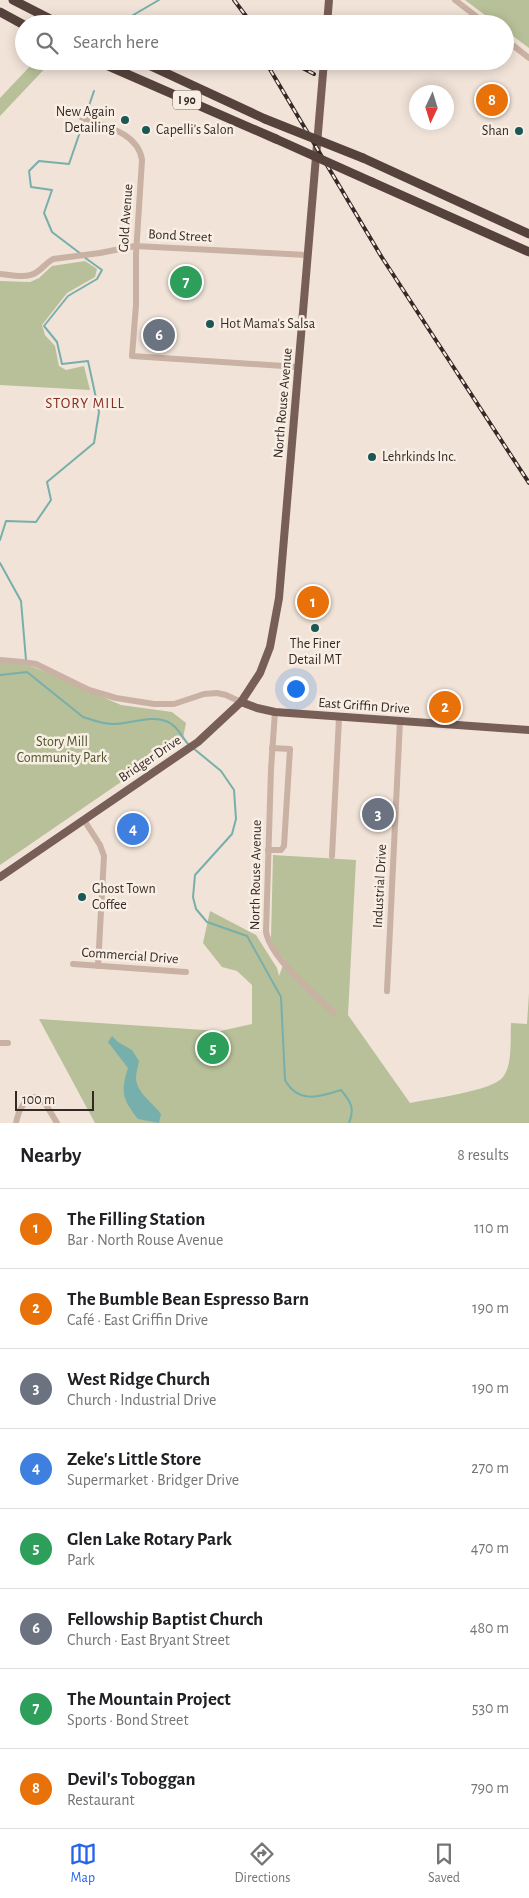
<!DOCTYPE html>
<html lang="en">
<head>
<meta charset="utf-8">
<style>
  :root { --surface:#fff; --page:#f6f6f6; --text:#202124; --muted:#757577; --line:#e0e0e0; --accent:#2563eb }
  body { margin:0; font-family:"Alegreya Sans",sans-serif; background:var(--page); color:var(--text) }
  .compass { position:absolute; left:409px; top:85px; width:45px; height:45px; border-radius:50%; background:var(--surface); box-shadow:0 2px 12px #0003; rotate:184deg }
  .scale { position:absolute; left:15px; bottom:12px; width:79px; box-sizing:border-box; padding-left:5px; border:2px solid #352926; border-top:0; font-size:14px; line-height:18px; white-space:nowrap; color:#352926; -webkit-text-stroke:4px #f9eee4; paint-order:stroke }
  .you { position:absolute; left:295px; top:688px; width:18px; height:18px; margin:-12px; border:4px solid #fff; border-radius:50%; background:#1a73e8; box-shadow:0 0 0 8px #1a73e833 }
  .badge { display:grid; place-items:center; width:32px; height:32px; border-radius:50%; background:var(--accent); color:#fff; font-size:16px; font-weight:700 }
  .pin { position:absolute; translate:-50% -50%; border:2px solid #fff; box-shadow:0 1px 5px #0006 }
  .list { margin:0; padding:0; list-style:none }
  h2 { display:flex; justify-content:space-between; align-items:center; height:65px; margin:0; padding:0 20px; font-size:21px }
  h2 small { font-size:16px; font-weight:400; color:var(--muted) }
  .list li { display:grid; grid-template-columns:32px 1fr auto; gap:15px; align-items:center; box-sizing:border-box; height:80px; padding:0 20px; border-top:1px solid var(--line) }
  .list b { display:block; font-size:19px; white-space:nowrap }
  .list p { margin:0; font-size:16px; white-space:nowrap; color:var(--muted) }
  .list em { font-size:16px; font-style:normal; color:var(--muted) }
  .icon { flex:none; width:28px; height:28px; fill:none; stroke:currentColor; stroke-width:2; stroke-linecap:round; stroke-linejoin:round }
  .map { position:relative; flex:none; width:529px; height:1123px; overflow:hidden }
  .search { position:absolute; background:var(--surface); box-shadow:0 2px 12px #0003; left:15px; right:15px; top:15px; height:55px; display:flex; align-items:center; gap:12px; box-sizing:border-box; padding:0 18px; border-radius:28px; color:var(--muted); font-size:19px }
  .sheet { height:705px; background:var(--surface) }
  nav { display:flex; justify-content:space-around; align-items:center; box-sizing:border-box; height:70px; border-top:1px solid var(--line); background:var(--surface); font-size:14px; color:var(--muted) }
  nav a { display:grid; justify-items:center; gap:2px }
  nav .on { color:var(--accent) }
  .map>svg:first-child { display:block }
  .green { fill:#b7c098 }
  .water { fill:#77afac }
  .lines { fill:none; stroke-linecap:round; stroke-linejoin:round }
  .stream { stroke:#77afac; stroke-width:2 }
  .minor { stroke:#c9b1a4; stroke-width:6 }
  .major { stroke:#775e56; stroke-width:8 }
  .highway { stroke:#56423d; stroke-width:9 }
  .rail-casing { stroke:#352926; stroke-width:4 }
  .rail { stroke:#f9eee4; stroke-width:2; stroke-dasharray:5.5; stroke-linecap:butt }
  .highway-bridge { stroke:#56423d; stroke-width:9 }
  .poi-dot { fill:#1b5755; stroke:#f9eee4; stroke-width:2 }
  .labels { text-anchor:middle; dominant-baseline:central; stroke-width:5; stroke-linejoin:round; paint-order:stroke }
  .shield { fill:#f9eee4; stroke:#70645f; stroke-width:1 }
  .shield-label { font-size:12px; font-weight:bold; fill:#352926 }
  .poi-label { font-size:14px; fill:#352926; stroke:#f9eee4; text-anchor:start }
  .street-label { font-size:14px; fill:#352926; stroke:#f9eee4 }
  .park-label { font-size:14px; fill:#485329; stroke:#f9eee4 }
  .neighbourhood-label { font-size:15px; letter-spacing:1px; fill:#852c1d; stroke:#f9eee4 }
</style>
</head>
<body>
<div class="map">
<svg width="529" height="1123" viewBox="0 0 529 1123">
  <rect width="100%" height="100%" fill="#f1e3d8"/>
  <g class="green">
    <polygon points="465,0 529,0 529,48 505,30 505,24 497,24"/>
    <polygon points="35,61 52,61 0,116 0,98"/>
    <polygon points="85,261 97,269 95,277 67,293 42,325 45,335 55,346 59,366 66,370 84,366 90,390 0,385 0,281 30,282 39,278 52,266"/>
    <polygon points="0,662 20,664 34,667 121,705 172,712 186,723 182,743 175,748 172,747 0,865"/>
    <path d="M 273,855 L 356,860 L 348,1015 L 410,1103 C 429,1099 493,1091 503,1077 C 513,1064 510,1039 511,1023 L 527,1024 L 529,993 L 529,1123 L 95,1123 L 39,1019 L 220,1031 L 252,1024 L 252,985 L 237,971 L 222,967 L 203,943 L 210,911 L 256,935 L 277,968 L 279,976 L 285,960 L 275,949 L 271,938 Z"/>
  </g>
  <path class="water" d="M 112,1036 L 118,1042 L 132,1050 L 139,1061 C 138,1066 136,1073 136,1078 C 136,1092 153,1103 161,1114 L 159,1123 L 138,1119 C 123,1099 120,1094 128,1068 L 108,1042 Z"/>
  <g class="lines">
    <g class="stream">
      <polyline points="123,21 159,0"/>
      <polyline points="81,254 52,232 44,213 52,190 31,187 29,171 39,161 69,164 94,91"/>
      <polyline points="0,540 6,521 36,522 51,500 47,482 94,443 99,412 88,361 62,364 57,342 44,326 68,296 97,279 102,270 84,257"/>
      <polyline points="0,563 21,601 26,660"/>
      <path d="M 0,675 L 27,672 L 83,717 C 92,720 103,724 113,724 C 131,724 152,714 168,722 C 178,726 182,738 189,745"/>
      <path d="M 193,748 L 221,771 L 234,790 L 236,819 L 232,834 L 195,875 L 193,897 L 196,909 L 207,922 L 247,936 L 281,997 L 285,1080 C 298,1104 320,1097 341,1090 C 351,1102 355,1108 349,1123"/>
    </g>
    <g class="minor">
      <polyline points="455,0 486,24"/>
      <polyline points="505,39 529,58"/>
      <path d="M 81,117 C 103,126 138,132 142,160 L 136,254 L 136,305 L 132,356 L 299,367"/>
      <path d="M 0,274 C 11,275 27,279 37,272 C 43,268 46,263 53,259 L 100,253 L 135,246 L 307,255"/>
      <polyline points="0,660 23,662 36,664 89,690 116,698 154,704 174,704 204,694 217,693 226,695 241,702"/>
      <path d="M 275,712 L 271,769 L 266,932 C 272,960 313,992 334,1013"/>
      <polyline points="84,820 100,845 104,856 98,966"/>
      <polyline points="268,850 281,850 284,846 290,749 272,748"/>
      <polyline points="332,856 339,718"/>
      <polyline points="73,964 186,972"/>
      <polyline points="387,991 400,721"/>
      <polyline points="0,1043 8,1043"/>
      <path d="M 16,1123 C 18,1112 24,1097 37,1097 L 45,1103 L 57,1123"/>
    </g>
    <g class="major">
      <polyline points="327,24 329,0"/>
      <polyline points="241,702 257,708 275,712 529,730"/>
      <polyline points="0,877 198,742 241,702 260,673 270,647 279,598 324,61"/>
    </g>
    <g class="highway">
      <polyline points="13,0 60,24"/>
      <polyline points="0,12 24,25"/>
      <polyline points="97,61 276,139"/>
      <polyline points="140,61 265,119"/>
      <polyline points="363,158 529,234"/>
      <polyline points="372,182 529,252"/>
    </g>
    <g class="rail-casing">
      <g id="rail">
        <polyline points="234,0 252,24"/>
        <polyline points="265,61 381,256 529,483"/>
        <polyline points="289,61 314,74"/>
      </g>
    </g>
    <use href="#rail" class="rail"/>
    <g class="highway-bridge">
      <polyline points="265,119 363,158"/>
      <polyline points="276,139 372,182"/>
    </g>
  </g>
  <g class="poi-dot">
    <circle cx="125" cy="120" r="5"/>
    <circle cx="146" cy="130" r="5"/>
    <circle cx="519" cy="131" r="5"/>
    <circle cx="210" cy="324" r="5"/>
    <circle cx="372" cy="457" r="5"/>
    <circle cx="315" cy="628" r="5"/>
    <circle cx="82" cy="897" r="5"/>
  </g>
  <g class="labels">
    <rect class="shield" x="173" y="90.5" width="28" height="19" rx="4"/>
    <g class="shield-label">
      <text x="187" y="100">I 90</text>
    </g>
    <g class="poi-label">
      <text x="115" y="112" text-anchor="end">New Again<tspan x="115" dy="16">Detailing</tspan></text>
      <text x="156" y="130">Capelli's Salon</text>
      <text x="509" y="131" text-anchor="end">Shan</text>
      <text x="220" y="324">Hot Mama's Salsa</text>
      <text x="382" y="457">Lehrkinds Inc.</text>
      <text x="315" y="644" text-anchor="middle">The Finer<tspan x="315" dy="16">Detail MT</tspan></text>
      <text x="92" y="889">Ghost Town<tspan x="92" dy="16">Coffee</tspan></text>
    </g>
    <g class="street-label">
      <text transform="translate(126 218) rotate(-86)">Gold Avenue</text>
      <text transform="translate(180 236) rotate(3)">Bond Street</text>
      <text transform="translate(283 403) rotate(-85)">North Rouse Avenue</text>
      <text transform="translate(364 706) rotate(4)">East Griffin Drive</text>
      <text transform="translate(150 759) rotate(-34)">Bridger Drive</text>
      <text transform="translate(256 875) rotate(-89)">North Rouse Avenue</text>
      <text transform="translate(380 886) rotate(-87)">Industrial Drive</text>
      <text transform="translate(130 956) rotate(4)">Commercial Drive</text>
    </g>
    <g class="park-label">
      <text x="62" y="742">Story Mill<tspan x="62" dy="16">Community Park</tspan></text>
    </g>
    <g class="neighbourhood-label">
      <text x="85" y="403">STORY MILL</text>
    </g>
  </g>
</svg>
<svg class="compass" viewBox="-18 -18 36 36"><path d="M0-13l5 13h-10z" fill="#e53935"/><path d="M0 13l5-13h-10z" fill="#757577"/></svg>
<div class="scale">100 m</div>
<div class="you"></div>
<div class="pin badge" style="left:313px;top:602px;background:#e8710a">1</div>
<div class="pin badge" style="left:445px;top:707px;background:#e8710a">2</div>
<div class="pin badge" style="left:378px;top:814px;background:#6b7280">3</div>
<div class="pin badge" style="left:133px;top:829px;background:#3f7fe0">4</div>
<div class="pin badge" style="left:213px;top:1048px;background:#2e9e5b">5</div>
<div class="pin badge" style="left:159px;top:335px;background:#6b7280">6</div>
<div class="pin badge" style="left:186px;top:282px;background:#2e9e5b">7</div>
<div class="pin badge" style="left:492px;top:100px;background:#e8710a">8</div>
<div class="search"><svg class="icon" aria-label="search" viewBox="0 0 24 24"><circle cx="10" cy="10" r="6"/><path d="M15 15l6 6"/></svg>Search here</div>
</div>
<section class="sheet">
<h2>Nearby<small>8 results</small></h2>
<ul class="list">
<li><span class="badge" style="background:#e8710a">1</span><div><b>The Filling Station</b><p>Bar · North Rouse Avenue</p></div><em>110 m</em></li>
<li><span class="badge" style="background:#e8710a">2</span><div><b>The Bumble Bean Espresso Barn</b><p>Café · East Griffin Drive</p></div><em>190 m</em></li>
<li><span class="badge" style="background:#6b7280">3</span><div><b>West Ridge Church</b><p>Church · Industrial Drive</p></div><em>190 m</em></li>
<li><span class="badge" style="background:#3f7fe0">4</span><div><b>Zeke's Little Store</b><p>Supermarket · Bridger Drive</p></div><em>270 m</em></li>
<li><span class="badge" style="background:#2e9e5b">5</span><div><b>Glen Lake Rotary Park</b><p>Park</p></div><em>470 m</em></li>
<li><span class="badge" style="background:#6b7280">6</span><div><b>Fellowship Baptist Church</b><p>Church · East Bryant Street</p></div><em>480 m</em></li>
<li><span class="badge" style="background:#2e9e5b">7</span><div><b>The Mountain Project</b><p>Sports · Bond Street</p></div><em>530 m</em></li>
<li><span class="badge" style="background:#e8710a">8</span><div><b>Devil's Toboggan</b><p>Restaurant</p></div><em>790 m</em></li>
</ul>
</section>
<nav>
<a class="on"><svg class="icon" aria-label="map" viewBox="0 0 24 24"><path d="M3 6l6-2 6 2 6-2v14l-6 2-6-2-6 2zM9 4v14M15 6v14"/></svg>Map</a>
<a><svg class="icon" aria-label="directions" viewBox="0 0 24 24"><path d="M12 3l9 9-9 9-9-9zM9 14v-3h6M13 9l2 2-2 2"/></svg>Directions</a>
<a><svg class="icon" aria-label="saved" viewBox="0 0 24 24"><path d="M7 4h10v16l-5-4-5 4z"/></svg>Saved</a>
</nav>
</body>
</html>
